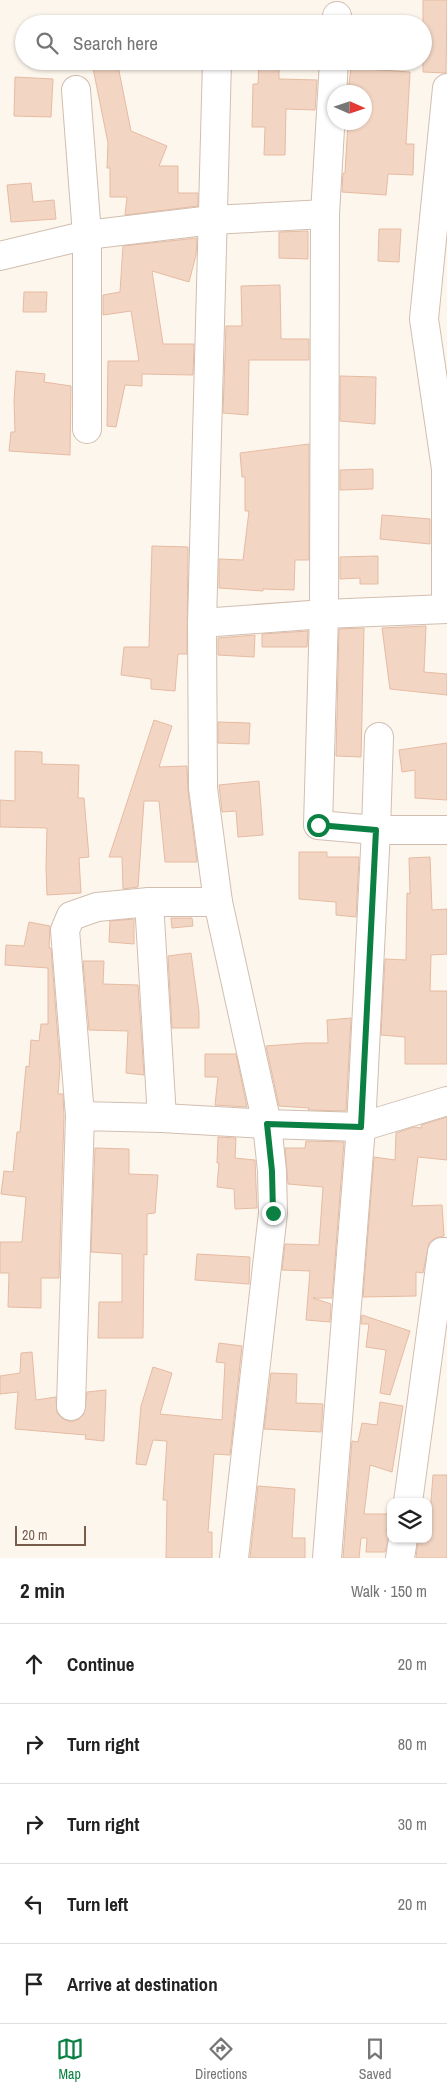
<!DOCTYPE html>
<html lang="en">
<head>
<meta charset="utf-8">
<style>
  :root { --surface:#fff; --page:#f2f2f2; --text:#222; --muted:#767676; --line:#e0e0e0; --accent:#0b8043 }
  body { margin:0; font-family:"Archivo Narrow",sans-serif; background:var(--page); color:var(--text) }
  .controls { position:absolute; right:15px; bottom:15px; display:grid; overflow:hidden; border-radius:10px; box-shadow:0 1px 4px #0004 }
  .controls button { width:45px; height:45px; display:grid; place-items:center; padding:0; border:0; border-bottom:1px solid var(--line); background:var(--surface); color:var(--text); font:25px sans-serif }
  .compass { position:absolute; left:327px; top:85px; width:45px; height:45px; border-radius:50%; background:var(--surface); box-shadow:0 1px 4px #0004; rotate:93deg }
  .scale { position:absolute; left:15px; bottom:12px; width:71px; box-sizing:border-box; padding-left:5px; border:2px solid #7a5c4d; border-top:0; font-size:14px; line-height:18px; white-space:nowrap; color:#7a5c4d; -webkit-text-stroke:4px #fffaf3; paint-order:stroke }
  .stop { position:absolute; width:15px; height:15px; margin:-11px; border:4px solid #0b8043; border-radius:50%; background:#fff }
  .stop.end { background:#0b8043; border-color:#fff; box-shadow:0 1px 5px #0008 }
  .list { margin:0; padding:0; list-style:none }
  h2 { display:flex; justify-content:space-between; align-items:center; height:65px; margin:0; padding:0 20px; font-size:21px }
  h2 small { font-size:16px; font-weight:400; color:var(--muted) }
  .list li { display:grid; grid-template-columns:32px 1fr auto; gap:15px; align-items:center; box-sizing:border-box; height:80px; padding:0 20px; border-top:1px solid var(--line) }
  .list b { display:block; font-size:19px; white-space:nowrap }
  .list em { font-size:16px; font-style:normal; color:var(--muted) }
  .icon { flex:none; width:28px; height:28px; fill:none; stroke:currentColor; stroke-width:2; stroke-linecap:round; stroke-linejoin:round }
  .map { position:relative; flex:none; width:447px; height:1558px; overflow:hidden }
  .search { position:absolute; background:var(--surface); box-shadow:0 1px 4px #0004; left:15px; right:15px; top:15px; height:55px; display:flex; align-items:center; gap:12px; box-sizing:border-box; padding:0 18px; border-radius:28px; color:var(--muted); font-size:19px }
  .sheet { height:465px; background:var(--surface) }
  nav { display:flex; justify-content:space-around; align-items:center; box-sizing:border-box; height:70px; border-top:1px solid var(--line); background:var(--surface); font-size:14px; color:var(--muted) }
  nav a { display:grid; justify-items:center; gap:2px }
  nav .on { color:var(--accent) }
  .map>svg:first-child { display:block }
  .building { fill:#f3d5c3; stroke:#e6bba3 }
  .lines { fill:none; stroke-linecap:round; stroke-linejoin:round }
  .minor-casing { stroke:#d1beb0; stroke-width:30 }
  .minor { stroke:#fff; stroke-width:28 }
  .route { stroke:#0b8043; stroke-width:6 }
</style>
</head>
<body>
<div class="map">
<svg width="447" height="1558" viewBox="0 0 447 1558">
  <rect width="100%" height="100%" fill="#fdf6ec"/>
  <g class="building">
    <polygon points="423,0 447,0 446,73 423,72"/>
    <polygon points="106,61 117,61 131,131 167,146 159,166 178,166 178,193 198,193 198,206 125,215 127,197 110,197 110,168 107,168 108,143 92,63"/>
    <polygon points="259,61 279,61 279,79 317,80 315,110 286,109 285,155 264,155 265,127 252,127 253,84 258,84"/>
    <polygon points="351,68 410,72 406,144 414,144 413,175 388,174 386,195 342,192 343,173 345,173 348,122 364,122 364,92 348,92"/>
    <polygon points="15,77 53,79 51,117 14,116"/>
    <polygon points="31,183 33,202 54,200 56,219 11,222 7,185"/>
    <polygon points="379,229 401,229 399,262 378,261"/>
    <polygon points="308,231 308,259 279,258 279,232"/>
    <polygon points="197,238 196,255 189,282 152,271 163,344 194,344 193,375 142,374 142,386 125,385 116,427 107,426 108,361 139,361 131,311 103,315 103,295 120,292 123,246"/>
    <polygon points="280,285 281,339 309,339 309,360 249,360 248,415 223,413 226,326 242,326 241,286"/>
    <polygon points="24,292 47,292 46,312 23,312"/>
    <polygon points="16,371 45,374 44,382 71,386 70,455 9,451 11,432 15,432 14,401"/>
    <polygon points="340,376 376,377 375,424 340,421"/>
    <polygon points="309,444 309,560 295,560 294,590 263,589 263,591 219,588 219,559 243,560 249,511 245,511 245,477 242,477 240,453"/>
    <polygon points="373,469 373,489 340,490 340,470"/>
    <polygon points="382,515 430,519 430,544 380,539"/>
    <polygon points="152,546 188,547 187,654 178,654 175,691 151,689 151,679 121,675 124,647 149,647"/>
    <polygon points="378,556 378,584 360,584 360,578 340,579 340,557"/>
    <polygon points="426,626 424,672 447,674 447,695 390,689 382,628"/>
    <polygon points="364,628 361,757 336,756 339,629"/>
    <polygon points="308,631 307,647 262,647 262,634"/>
    <polygon points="255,635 254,657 218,655 218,638"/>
    <polygon points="154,720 172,726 159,767 187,766 188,790 197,862 165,862 159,801 144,801 138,887 123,889 122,857 109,857"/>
    <polygon points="218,722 250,723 249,744 218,743"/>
    <polygon points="447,743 447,800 415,798 415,770 402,772 399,750"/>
    <polygon points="15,751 42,752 42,764 79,765 78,798 84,798 89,857 79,858 81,893 47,895 46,867 47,828 0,827 0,800 15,801"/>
    <polygon points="259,781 263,835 238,837 236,811 222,812 219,785"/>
    <polygon points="299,852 327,852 327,857 359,857 356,917 336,915 336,902 299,899"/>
    <polygon points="430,857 432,910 447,909 447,954 431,955 430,991 447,991 447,1064 405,1064 405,1037 381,1035 385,959 406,960 407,893 410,894 409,858"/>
    <polygon points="171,918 192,918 193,926 172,928"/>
    <polygon points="134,919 134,944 109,942 110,921"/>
    <polygon points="29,922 50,926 49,948 51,948 60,1066 58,1094 63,1094 64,1116 59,1278 41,1278 41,1308 8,1307 9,1273 0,1273 0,1242 22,1242 26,1197 1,1194 4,1171 13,1172 17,1132 20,1132 26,1066 29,1067 31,1040 39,1041 41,1024 48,1024 48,968 5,965 6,945 24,946"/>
    <polygon points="191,953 199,1012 199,1028 172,1028 168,956"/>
    <polygon points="83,961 104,961 103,984 138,985 144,1075 126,1073 128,1031 89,1030"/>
    <polygon points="351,1018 346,1111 308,1110 309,1108 279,1106 266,1046 305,1043 328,1043 327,1020"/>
    <polygon points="205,1054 236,1054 247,1107 215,1105 218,1077 205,1077"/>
    <polygon points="447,1117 447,1160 418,1157 412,1206 442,1205 444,1236 435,1238 429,1243 423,1273 416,1272 416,1296 363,1297 374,1157 395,1160 396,1133 414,1127 422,1128 421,1125"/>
    <polygon points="218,1137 236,1138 235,1158 255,1160 257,1208 235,1209 234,1189 217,1187 219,1163 217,1163"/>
    <polygon points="306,1141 344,1142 332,1298 313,1298 331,1304 330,1322 306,1320 310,1271 282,1270 285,1244 319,1245 323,1187 288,1184 285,1148 305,1148"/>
    <polygon points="95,1148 129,1149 129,1174 158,1175 155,1213 147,1214 147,1255 144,1254 143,1338 98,1338 99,1302 122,1302 122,1254 91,1252"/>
    <polygon points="197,1254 250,1257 249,1284 195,1280"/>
    <polygon points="362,1315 410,1331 390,1395 380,1393 386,1350 366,1347 369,1324 361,1324"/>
    <polygon points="219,1343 242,1346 230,1455 214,1454 208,1532 212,1532 212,1558 166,1558 167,1500 163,1500 167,1441 153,1440 146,1465 136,1464 141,1406 153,1367 172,1373 160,1414 222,1420 225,1363 216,1362"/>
    <polygon points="32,1352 36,1400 56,1397 57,1413 63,1419 71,1422 79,1419 84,1414 87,1392 106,1390 104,1441 85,1439 86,1435 15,1429 18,1392 0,1394 0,1376 20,1373 21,1353"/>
    <polygon points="271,1373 297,1374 296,1403 323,1404 321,1432 264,1429"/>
    <polygon points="380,1402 403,1406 392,1472 370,1465 364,1514 388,1514 387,1532 390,1532 385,1552 366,1552 367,1538 361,1538 359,1558 343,1558 352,1441 358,1442 362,1423 377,1425"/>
    <polygon points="433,1475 447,1475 447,1558 416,1558 418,1539 428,1539"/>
    <polygon points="258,1486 295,1489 292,1538 305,1538 305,1558 250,1558"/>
  </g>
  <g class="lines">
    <g class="minor-casing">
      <g id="minor">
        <polyline points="337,24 337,16"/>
        <polyline points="217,61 202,623 203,788 218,902"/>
        <polyline points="76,90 87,235 87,429"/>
        <polyline points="0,256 87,235 212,220 325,214"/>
        <polyline points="446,609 446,469 424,319 447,88"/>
        <polyline points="202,623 324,614 447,609"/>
        <polyline points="379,737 376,830 447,830"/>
        <polyline points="149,902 162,1118"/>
        <polyline points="80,1116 65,930 71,916 97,907 149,902 218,902 267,1124 272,1171 273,1213 234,1558"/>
        <polyline points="71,1406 80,1116 162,1118 267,1124 361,1127 447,1101"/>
        <polyline points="408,1502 442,1252 447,1252"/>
        <polyline points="327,1558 361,1127 376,830 318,825 324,614 325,214 334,61"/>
        <polyline points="400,1558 403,1539"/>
      </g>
    </g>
    <use href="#minor" class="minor"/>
  </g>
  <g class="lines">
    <polyline class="route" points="273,1213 272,1171 267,1124 361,1127 376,830 318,825"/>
  </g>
</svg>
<div class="controls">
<button><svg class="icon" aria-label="layers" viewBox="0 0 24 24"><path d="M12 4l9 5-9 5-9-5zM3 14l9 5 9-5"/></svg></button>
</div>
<svg class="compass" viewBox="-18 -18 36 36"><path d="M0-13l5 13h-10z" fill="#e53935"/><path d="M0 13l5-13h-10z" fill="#767676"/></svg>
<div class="scale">20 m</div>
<div class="stop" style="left:318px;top:825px"></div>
<div class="stop end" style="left:273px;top:1213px"></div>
<div class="search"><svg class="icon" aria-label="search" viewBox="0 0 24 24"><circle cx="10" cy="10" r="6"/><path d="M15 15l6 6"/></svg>Search here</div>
</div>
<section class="sheet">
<h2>2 min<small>Walk · 150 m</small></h2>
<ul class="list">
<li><svg class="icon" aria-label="ahead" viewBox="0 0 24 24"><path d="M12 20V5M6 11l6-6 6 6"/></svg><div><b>Continue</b></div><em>20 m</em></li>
<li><svg class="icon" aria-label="right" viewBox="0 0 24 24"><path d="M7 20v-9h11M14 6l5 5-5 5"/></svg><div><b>Turn right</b></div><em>80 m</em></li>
<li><svg class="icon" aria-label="right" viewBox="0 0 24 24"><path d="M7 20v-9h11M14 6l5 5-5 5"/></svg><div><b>Turn right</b></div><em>30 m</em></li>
<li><svg class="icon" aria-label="left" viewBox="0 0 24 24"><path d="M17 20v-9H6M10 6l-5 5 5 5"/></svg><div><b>Turn left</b></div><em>20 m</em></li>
<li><svg class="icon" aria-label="arrive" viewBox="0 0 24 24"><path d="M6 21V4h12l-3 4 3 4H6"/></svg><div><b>Arrive at destination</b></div></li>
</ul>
</section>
<nav>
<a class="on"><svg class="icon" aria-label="map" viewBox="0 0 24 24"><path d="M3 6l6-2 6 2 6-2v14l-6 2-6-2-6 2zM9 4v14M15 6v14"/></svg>Map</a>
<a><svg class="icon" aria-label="directions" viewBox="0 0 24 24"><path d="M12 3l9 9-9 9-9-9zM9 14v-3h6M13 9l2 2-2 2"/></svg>Directions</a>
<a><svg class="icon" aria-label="saved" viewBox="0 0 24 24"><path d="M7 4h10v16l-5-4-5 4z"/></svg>Saved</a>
</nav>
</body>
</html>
